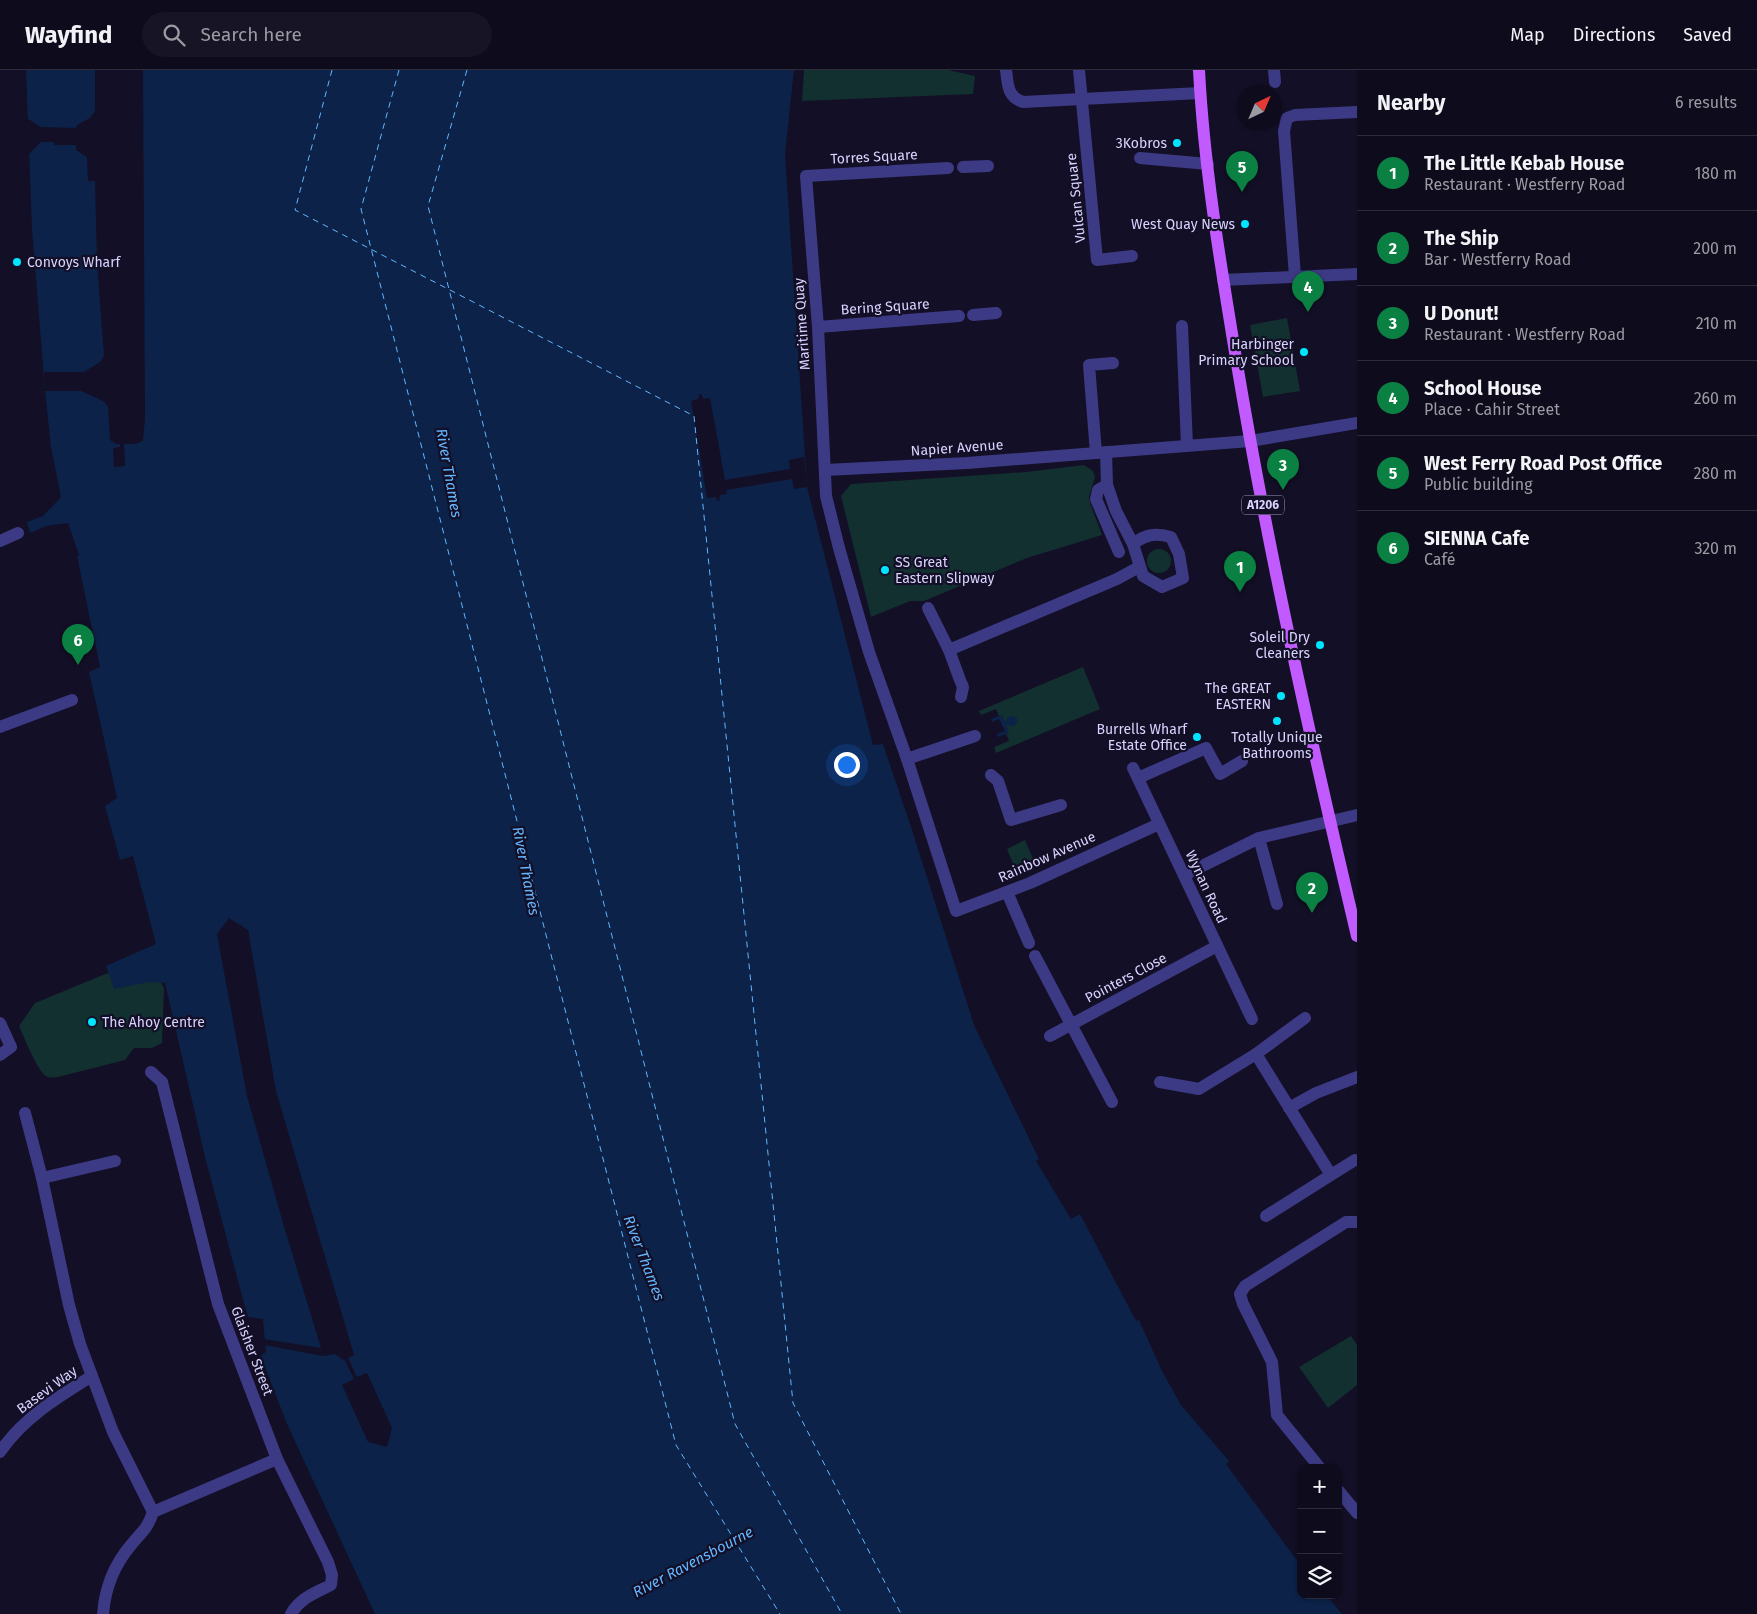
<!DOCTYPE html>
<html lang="en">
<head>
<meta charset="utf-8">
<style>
  :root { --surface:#0e0b1c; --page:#171425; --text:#f1f3f6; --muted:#9b9ba3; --line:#2e2b3b; --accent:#0b8043 }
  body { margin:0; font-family:"Fira Sans",sans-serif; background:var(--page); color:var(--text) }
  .controls { position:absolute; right:15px; bottom:15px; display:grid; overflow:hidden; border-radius:10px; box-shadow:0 1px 4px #0004 }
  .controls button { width:45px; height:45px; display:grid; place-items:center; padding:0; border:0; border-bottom:1px solid var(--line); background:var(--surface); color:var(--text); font:25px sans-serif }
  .compass { position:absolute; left:1237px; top:15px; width:45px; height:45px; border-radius:50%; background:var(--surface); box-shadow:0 1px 4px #0004; rotate:44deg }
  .you { position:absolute; left:846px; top:694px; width:18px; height:18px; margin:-12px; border:4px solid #fff; border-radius:50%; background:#1a73e8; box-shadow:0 0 0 8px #1a73e833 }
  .badge { display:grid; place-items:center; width:32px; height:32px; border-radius:50%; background:var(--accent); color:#fff; font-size:16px; font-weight:700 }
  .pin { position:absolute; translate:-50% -41px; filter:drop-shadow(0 1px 2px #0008) }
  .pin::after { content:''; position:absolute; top:26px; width:18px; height:15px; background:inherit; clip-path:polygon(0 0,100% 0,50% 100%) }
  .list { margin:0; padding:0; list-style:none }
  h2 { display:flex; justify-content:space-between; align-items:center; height:65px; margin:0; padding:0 20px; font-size:21px }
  h2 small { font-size:16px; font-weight:400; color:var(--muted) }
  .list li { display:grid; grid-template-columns:32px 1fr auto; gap:15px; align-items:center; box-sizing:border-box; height:75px; padding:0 20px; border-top:1px solid var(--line) }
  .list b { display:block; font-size:19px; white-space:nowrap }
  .list p { margin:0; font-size:16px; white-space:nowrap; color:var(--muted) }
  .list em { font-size:16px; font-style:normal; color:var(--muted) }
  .icon { flex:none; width:28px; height:28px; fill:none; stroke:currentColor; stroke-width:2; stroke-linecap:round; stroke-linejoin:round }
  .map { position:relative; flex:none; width:1357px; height:1544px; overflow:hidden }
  header { display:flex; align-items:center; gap:30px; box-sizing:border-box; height:70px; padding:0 25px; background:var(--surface); border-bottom:1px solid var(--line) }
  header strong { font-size:24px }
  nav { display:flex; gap:28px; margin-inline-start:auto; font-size:18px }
  .search { width:350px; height:45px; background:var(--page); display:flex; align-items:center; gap:12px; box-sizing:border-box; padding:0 18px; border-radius:28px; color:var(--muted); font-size:19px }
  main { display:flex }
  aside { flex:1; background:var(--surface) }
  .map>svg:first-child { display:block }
  .green { fill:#12302f }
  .water { fill:#0c2248 }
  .pier { fill:#130f26 }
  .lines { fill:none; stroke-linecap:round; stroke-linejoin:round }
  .ferry { stroke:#62b6ff; stroke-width:1; stroke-dasharray:6 5; stroke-linecap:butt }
  .minor { stroke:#3d3a85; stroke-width:12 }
  .major { stroke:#c25bff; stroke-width:12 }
  .poi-dot { fill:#00e5ff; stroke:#130f26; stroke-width:2 }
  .labels { text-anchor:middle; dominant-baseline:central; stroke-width:4.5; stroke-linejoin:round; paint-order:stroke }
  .shield { fill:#130f26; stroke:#9e99be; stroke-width:1 }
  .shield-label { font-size:12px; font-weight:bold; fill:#d9d4ff }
  .poi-label { font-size:14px; fill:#d9d4ff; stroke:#130f26; text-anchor:end }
  .street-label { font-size:14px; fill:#d9d4ff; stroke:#130f26 }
  .water-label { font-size:15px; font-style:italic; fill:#62b6ff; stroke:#130f26 }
</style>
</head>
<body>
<header>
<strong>Wayfind</strong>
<div class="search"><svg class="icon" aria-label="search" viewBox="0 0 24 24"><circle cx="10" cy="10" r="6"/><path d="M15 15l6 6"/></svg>Search here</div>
<nav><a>Map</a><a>Directions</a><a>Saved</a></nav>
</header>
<main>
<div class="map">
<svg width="1357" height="1544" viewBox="0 0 1357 1544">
  <rect width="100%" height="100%" fill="#130f26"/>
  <g class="green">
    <polygon points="804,0 948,0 975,6 973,24 802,31"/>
    <polygon points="1287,248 1300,321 1263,327 1250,255"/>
    <polygon points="1084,395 1093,401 1095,407 1089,427 1090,433 1102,465 1027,488 924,531 910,531 871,547 841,426 851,414 1026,402"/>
    <circle cx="1159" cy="491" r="12"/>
    <polygon points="1083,597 1100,639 996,683 994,677 1009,671 996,639 981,645 979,641"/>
    <polygon points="1025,770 1036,796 1018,806 1007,779"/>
    <path d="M 150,895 L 164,918 L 162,973 L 152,978 L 134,978 L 125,990 L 62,1006 C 57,1007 51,1009 46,1006 C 38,1002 23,965 19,956 L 35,933 L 115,900 Z"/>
    <polygon points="1351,1266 1357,1275 1357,1315 1328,1338 1299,1297"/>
  </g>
  <g class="water">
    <polygon points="26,0 794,0 785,84 807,417 873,675 883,674 911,757 974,955 1039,1089 1036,1091 1071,1149 1080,1144 1136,1251 1139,1250 1162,1301 1181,1335 1229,1391 1226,1394 1301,1496 1301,1525 1326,1525 1342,1544 375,1544 287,1354 263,1292 261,1285 266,1282 263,1249 248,1247 245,1237 205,1087 165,913 149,912 114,919 106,896 156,874 133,786 120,790 105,736 117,728 89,602 100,597 77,486 79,485 68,453 46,456 30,463 27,452 43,446 61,427 51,377 45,321 32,159"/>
    <polygon points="1002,645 1005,653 1008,647 1013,646 1017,648 1017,653 1013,656 1006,655 1009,663 998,667 997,664 1005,661 999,649 992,652 991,649"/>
  </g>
  <g class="pier">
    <polygon points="95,0 143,0 145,348 143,371 135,374 124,374 125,396 114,397 113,378 120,377 120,374 116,374 110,370 108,337 103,331 81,321 45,321 44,302 84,302 100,292 104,286 97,192 95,111 88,111 87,87 76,80 76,75 54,75 54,72 41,72 29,84 28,49 41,57 76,58 77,55 90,48 95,41"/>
    <polygon points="700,323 704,329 710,328 725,410 790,399 789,390 804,387 807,417 794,419 792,409 726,420 727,424 720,425 719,432 715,427 707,428 691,331 698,329"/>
    <polygon points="229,848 248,860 276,1021 354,1285 348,1288 357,1307 367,1303 392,1358 387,1377 368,1372 342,1315 354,1309 344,1289 343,1290 335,1284 323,1286 265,1275 264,1269 321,1278 283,1153 247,1026 217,864"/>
  </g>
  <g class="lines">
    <g class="ferry">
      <polyline points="332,0 295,140 694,346 793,1333 901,1544"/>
      <polyline points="399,0 361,139 676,1375 780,1544"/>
      <polyline points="467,0 428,136 735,1354 842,1544"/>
    </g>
    <g class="minor">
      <path d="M 1006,0 C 1008,14 1007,27 1023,32 L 1200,23"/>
      <polyline points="1079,0 1097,190 1132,186"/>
      <polyline points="1274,0 1275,12"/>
      <polyline points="1140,88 1208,94"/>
      <polyline points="963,97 988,96"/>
      <polyline points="948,98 806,106 818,257 826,426 839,478 869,582 907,689 956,841 1030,813 1159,754"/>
      <polyline points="1295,206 1284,61 1287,48 1295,45 1357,42"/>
      <polyline points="1223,210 1357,204"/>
      <polyline points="973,245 996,243"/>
      <polyline points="1182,256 1187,376"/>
      <polyline points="818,257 959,246"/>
      <path d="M 1106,382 L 1107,415 L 1116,441 L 1133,474 C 1146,464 1155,463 1171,467 L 1179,484 L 1183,508 L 1162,517 L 1143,506 L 1133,474"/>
      <polyline points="1096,383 1089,295 1113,293"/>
      <polyline points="825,400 967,393 1250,371 1357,353"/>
      <polyline points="1107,415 1098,420 1096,429 1119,482"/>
      <polyline points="0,471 18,463"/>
      <polyline points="928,538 949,580 960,610 963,617 961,627"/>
      <polyline points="949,580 1117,509 1139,497"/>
      <polyline points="0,657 72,630"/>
      <polyline points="907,689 975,666"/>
      <polyline points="1133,698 1252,949"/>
      <polyline points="991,705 998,711 1011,750 1061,735"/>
      <polyline points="1138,708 1206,678 1220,704 1242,691"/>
      <polyline points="1259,768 1277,834"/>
      <polyline points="1184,805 1259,768 1357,745"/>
      <polyline points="1007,822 1029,873"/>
      <polyline points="1035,886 1112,1032"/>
      <polyline points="0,953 11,977 0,985"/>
      <polyline points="1050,966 1217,876"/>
      <polyline points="1256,984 1305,948"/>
      <path d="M 151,1002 L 162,1012 L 218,1234 L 277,1389 L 328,1492 L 332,1505 L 331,1515 C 315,1523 300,1528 291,1544"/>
      <polyline points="1160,1012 1199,1019 1256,984 1331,1105 1266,1146"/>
      <polyline points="1289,1038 1316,1023 1357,1007"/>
      <path d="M 25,1043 L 42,1108 L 69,1235 L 80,1274 L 113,1362 L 153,1442 C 147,1460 142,1461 131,1475 C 114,1495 105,1518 103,1544"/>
      <polyline points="1331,1105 1355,1090"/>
      <polyline points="42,1108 115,1091"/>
      <path d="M 0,1382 C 23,1348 58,1327 92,1306"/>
      <polyline points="1320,1398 1277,1345 1272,1292 1243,1234 1240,1224 1245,1216 1346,1152 1357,1152"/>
      <polyline points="1338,1420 1357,1443"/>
      <polyline points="153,1442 277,1389"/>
    </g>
    <path class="major" d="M 1199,0 C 1204,98 1221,197 1237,294 C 1269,486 1312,676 1357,866"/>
  </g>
  <g class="poi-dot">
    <circle cx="1177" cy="73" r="5"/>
    <circle cx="1245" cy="154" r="5"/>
    <circle cx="17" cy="192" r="5"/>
    <circle cx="1304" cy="282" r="5"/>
    <circle cx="885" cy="500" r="5"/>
    <circle cx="1320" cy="575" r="5"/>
    <circle cx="1281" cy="626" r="5"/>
    <circle cx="1277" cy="651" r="5"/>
    <circle cx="1197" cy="667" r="5"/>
    <circle cx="92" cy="952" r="5"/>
  </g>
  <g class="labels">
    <rect class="shield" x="1242" y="425.5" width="42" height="19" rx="4"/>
    <g class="shield-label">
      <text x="1263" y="435">A1206</text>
    </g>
    <g class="poi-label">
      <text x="1167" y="73">3Kobros</text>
      <text x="1235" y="154">West Quay News</text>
      <text x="27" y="192" text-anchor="start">Convoys Wharf</text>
      <text x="1294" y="274">Harbinger<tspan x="1294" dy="16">Primary School</tspan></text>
      <text x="895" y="492" text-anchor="start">SS Great<tspan x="895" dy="16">Eastern Slipway</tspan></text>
      <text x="1310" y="567">Soleil Dry<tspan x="1310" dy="16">Cleaners</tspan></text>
      <text x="1271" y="618">The GREAT<tspan x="1271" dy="16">EASTERN</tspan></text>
      <text x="1187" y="659">Burrells Wharf<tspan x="1187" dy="16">Estate Office</tspan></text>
      <text x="1277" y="667" text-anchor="middle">Totally Unique<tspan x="1277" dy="16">Bathrooms</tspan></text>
      <text x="102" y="952" text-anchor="start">The Ahoy Centre</text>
    </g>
    <g class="street-label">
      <text transform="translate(874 87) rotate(-3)">Torres Square</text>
      <text transform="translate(1076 128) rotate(-96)">Vulcan Square</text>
      <text transform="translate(885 237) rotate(-4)">Bering Square</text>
      <text transform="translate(802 254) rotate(-94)">Maritime Quay</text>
      <text transform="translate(957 378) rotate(-4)">Napier Avenue</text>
      <text transform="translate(1047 787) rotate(-24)">Rainbow Avenue</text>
      <text transform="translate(1206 817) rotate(65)">Wynan Road</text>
      <text transform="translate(1126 908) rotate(-28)">Pointers Close</text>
      <text transform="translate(252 1281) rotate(69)">Glaisher Street</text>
      <text transform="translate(47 1320) rotate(-36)">Basevi Way</text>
    </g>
    <g class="water-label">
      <text transform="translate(449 403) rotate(80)">River Thames</text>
      <text transform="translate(526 801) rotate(79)">River Thames</text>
      <text transform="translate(644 1188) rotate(69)">River Thames</text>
      <text transform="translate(693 1492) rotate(-28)">River Ravensbourne</text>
    </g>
  </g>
</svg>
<div class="controls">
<button>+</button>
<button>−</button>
<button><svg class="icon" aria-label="layers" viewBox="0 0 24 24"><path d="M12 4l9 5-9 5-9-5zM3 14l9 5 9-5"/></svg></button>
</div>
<svg class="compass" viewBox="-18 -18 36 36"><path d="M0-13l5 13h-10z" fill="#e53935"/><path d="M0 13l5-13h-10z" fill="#9b9ba3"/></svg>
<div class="you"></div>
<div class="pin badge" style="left:1240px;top:522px">1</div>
<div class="pin badge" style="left:1312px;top:843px">2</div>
<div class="pin badge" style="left:1283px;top:420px">3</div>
<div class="pin badge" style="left:1308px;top:242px">4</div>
<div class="pin badge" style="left:1242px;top:122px">5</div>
<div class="pin badge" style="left:78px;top:595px">6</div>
</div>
<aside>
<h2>Nearby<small>6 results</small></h2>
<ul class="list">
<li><span class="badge">1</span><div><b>The Little Kebab House</b><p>Restaurant · Westferry Road</p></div><em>180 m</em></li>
<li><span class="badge">2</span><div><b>The Ship</b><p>Bar · Westferry Road</p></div><em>200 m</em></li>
<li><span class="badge">3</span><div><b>U Donut!</b><p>Restaurant · Westferry Road</p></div><em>210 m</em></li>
<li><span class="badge">4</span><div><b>School House</b><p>Place · Cahir Street</p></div><em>260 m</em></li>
<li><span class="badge">5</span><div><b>West Ferry Road Post Office</b><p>Public building</p></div><em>280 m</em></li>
<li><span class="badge">6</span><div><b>SIENNA Cafe</b><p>Café</p></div><em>320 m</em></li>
</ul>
</aside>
</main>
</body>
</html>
